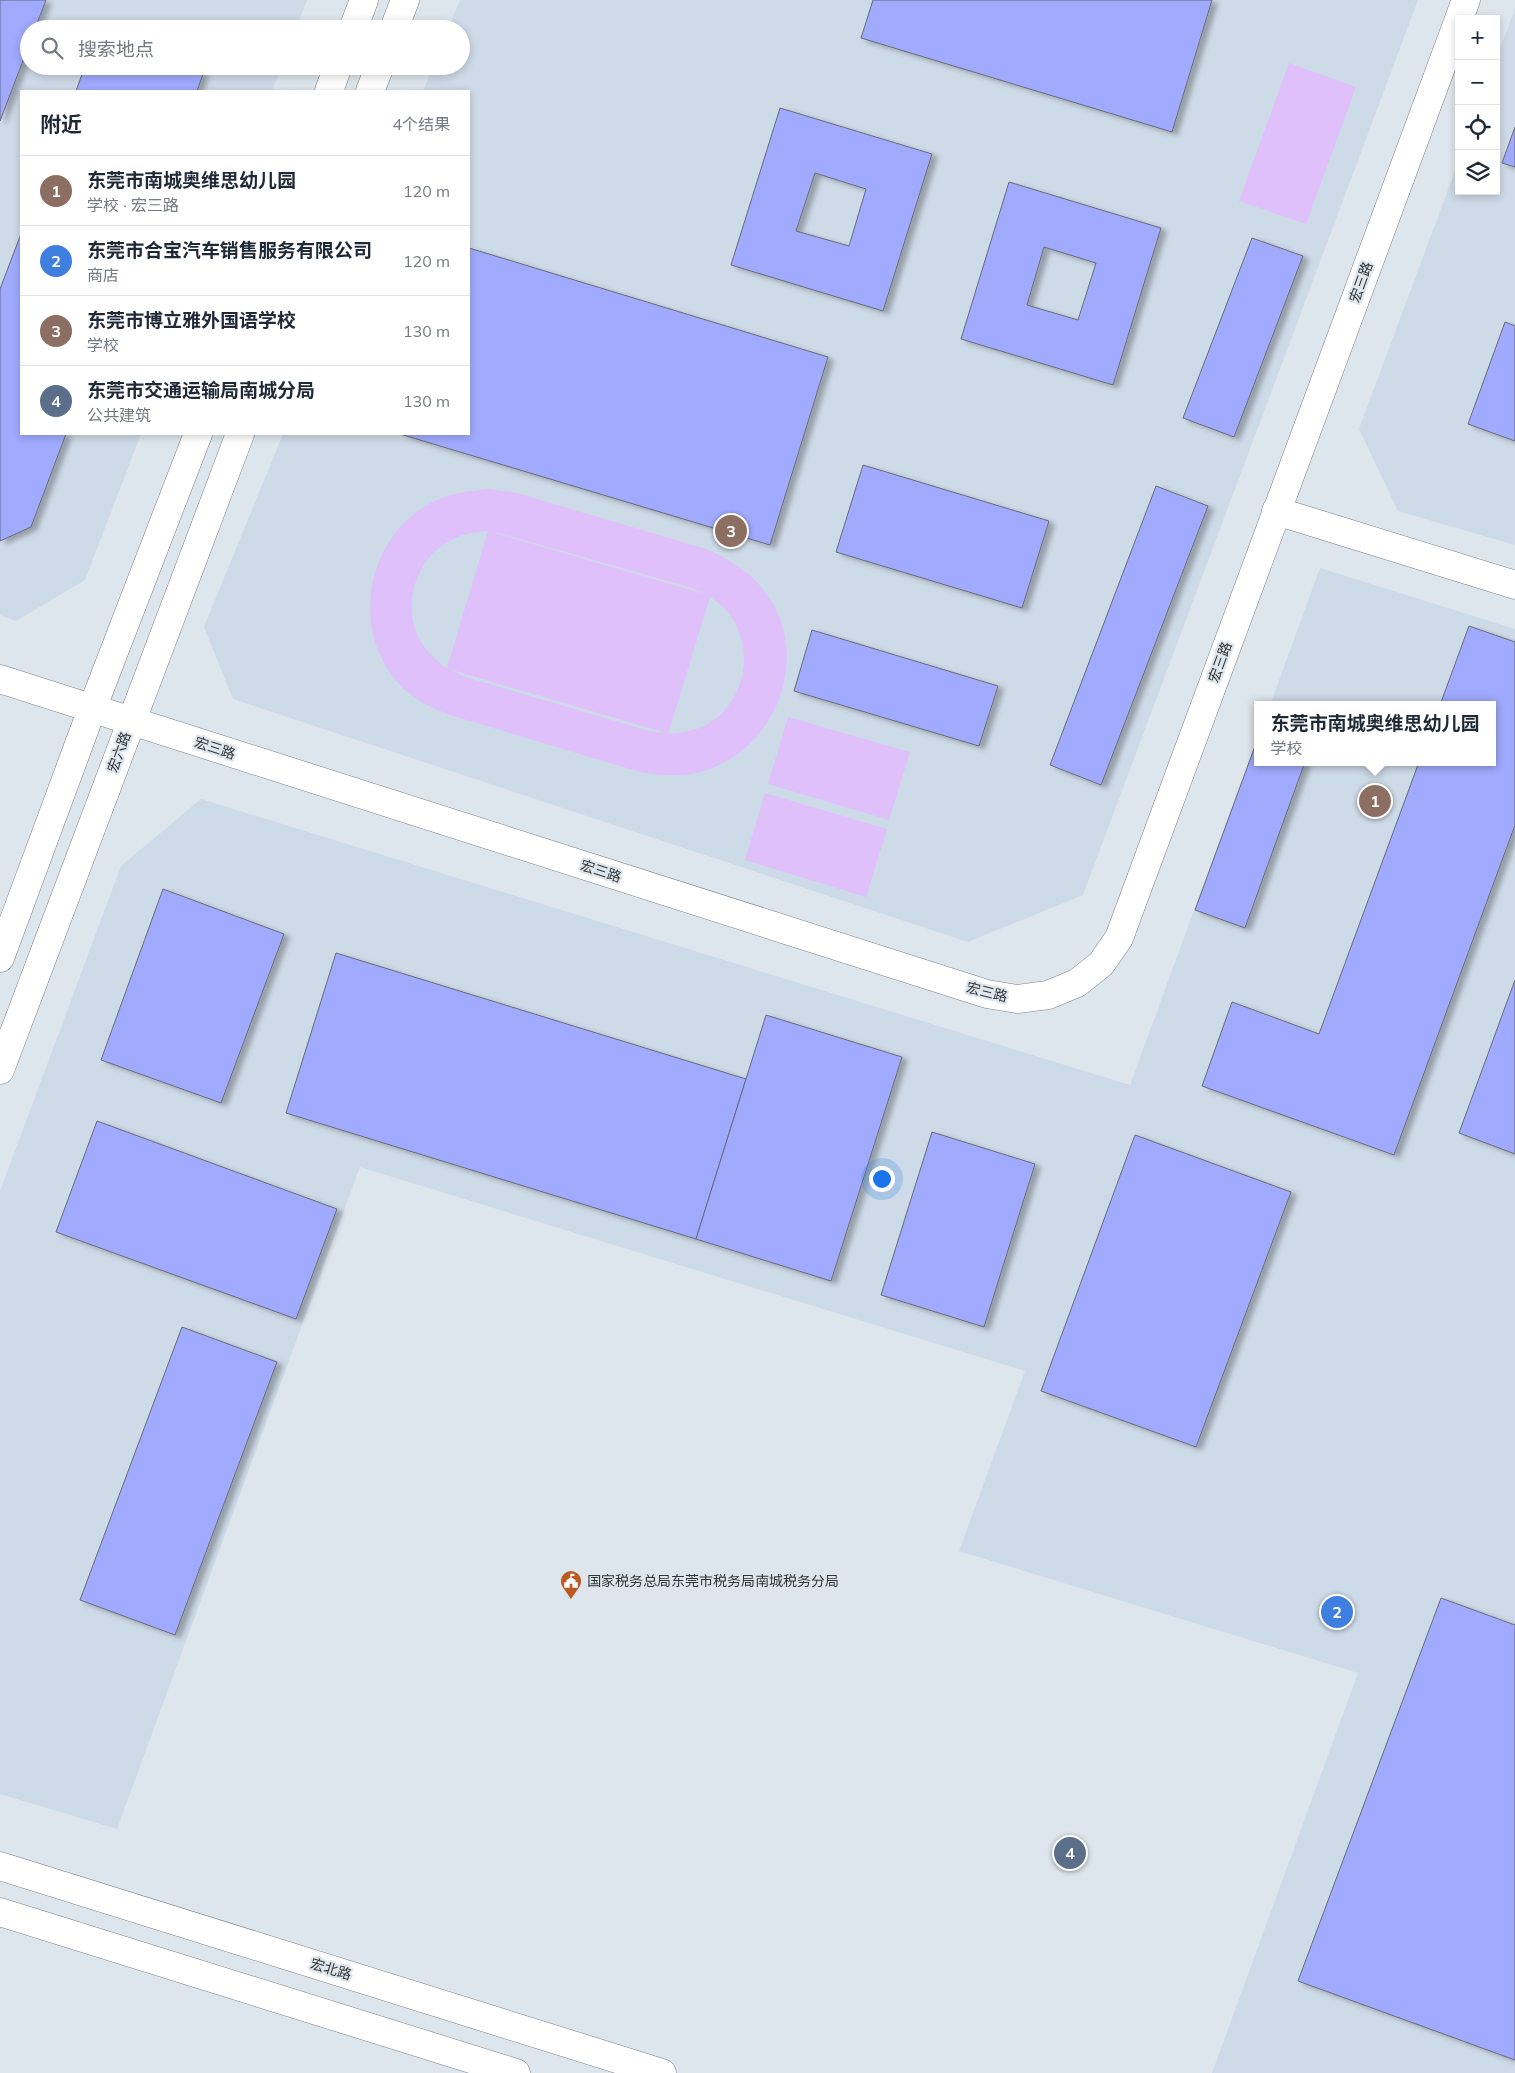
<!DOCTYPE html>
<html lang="zh">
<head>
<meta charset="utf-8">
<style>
  :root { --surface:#fff; --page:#f6f6f7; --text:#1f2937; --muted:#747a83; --line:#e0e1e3; --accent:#bd5924 }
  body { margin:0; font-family:Mulish,"Noto Sans SC",sans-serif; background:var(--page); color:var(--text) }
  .controls { position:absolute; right:15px; top:15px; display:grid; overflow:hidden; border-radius:0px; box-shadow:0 2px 8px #0003 }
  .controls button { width:45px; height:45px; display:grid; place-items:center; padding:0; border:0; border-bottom:1px solid var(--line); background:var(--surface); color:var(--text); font:25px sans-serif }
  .you { position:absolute; left:881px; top:1178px; width:18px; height:18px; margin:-12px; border:4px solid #fff; border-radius:50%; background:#1a73e8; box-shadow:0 0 0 8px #1a73e833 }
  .badge { display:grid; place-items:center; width:32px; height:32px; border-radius:50%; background:var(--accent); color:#fff; font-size:16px; font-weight:700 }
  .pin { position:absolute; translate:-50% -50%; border:2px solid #fff; box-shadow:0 1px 5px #0006 }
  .popup { position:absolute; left:1254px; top:701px; width:242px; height:65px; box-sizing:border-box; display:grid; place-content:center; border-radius:0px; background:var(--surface); filter:drop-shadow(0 1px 4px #0005); font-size:16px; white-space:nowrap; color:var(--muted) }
  .popup b { font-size:19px; color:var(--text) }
  .popup::after { content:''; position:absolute; left:50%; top:100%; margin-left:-10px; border:10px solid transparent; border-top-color:var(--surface) }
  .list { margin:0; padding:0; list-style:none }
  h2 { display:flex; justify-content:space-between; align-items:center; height:65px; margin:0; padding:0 20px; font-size:21px }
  h2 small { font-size:16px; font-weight:400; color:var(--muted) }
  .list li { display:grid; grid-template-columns:32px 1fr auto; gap:15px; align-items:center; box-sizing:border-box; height:70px; padding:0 20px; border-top:1px solid var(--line) }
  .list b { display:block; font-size:19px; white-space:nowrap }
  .list p { margin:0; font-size:16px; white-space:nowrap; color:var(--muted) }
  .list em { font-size:16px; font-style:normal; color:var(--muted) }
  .icon { flex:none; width:28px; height:28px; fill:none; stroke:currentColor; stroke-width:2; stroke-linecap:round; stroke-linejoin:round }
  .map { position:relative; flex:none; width:1515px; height:2073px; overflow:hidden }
  .search { position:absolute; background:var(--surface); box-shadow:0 2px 8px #0003; left:20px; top:20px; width:450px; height:55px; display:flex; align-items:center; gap:12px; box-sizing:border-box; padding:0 18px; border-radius:28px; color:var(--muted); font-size:19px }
  .panel { position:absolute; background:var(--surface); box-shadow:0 2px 8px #0003; left:20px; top:90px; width:450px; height:345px; border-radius:0px }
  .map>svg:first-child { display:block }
  .built { fill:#cddae7 }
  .green { fill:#e0c0fa; fill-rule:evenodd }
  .building { fill:#a0aafe; stroke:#696b73; fill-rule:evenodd; filter:url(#shadow) }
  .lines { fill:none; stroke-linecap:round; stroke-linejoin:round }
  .minor-casing { stroke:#7a8087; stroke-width:29 }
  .minor { stroke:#fff; stroke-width:28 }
  .labels { text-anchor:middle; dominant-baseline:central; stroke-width:4.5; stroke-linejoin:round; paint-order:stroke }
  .street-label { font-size:14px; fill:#313437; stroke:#dee6ed }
  .poi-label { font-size:14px; fill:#313437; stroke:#dee6ed; text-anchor:start }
</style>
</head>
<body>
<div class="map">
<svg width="1515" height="2073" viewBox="0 0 1515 2073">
  <defs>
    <filter id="shadow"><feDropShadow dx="5.5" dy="3" stdDeviation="2.5" flood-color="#0004"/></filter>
  </defs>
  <rect width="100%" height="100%" fill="#dee6ed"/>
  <g class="built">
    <polygon points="0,0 307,0 296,29 29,29 29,66 282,66 272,91 21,91 21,434 141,434 85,580 16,621 0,615"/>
    <polygon points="460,0 1418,0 1083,895 968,942 233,699 204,627 283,434 469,434 469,91 423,91 433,66 461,66 461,29 448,29"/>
    <polygon points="1515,9 1515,545 1398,511 1359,429 1459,160 1459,191 1496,191 1496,59"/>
    <polygon points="1320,568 1515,629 1515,2073 1212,2073 1358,1673 959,1551 1025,1371 360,1167 117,1829 0,1794 0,1191 121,866 201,799 1130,1085 1257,738 1258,762 1492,762 1492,705 1270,705"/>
  </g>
  <g class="green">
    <polygon points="1289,63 1356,87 1306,224 1239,201"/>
    <path d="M 489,489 L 517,493 L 706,549 C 735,562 757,576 773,604 C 810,669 769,757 696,773 C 677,777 659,775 640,772 L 450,715 C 432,708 415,700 401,686 C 349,632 365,538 431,503 C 449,493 469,491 489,489 ZM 488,531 L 447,668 L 446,668 C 436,660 426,652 420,640 C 401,605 416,558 451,540 C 462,534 475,532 488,531 ZM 495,532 L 692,588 L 705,594 L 495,533 ZM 710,597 C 758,626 754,698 706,725 C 694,731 682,733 668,734 ZM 452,670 L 663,732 L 664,733 L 649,731 L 465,677 Z"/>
    <polygon points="788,717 910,752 889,820 768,784"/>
    <polygon points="765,793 887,829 866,897 745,860"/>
  </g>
  <g class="building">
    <polygon points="0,0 46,0 35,29 29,29 29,45 0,121"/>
    <polygon points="873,0 1212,0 1172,132 861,38"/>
    <polygon points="85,66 184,66 203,74 197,91 76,91"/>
    <path d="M 780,108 L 932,154 L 883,311 L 731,265 ZM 815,173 L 866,189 L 849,246 L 796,231 Z"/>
    <polygon points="1515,127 1515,167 1502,163"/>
    <path d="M 1009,182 L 1161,228 L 1113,385 L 961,339 ZM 1044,247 L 1096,263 L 1078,320 L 1027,305 Z"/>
    <polygon points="21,234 21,434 66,434 31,527 0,541 0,289"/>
    <polygon points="1252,238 1303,256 1234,437 1183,418"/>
    <polygon points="469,248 828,357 770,545 400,434 469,434"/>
    <polygon points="1505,322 1515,326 1515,441 1468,424"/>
    <polygon points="863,465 1049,521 1022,608 836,552"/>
    <polygon points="1156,486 1208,506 1101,785 1050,765"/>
    <polygon points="1469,626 1515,642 1515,825 1394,1155 1202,1086 1232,1002 1319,1034 1419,762 1492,762 1492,705 1440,705"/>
    <polygon points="812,630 998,686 979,746 794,691"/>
    <polygon points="1258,738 1258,762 1305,762 1245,928 1195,910"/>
    <polygon points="163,889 284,934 221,1103 101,1060"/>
    <polygon points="336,953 746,1079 696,1239 286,1113"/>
    <polygon points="1515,980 1515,1154 1459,1133"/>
    <polygon points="766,1015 902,1057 831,1281 696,1239"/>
    <polygon points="97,1121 337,1209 296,1319 56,1232"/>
    <polygon points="932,1132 1035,1164 984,1327 881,1295"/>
    <polygon points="1135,1135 1291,1192 1196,1447 1041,1391"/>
    <polygon points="182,1327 277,1362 175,1635 80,1600"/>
    <polygon points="1441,1598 1515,1625 1515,2060 1298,1981"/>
  </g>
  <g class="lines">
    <g class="minor-casing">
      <g id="minor">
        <polyline points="353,29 364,0"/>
        <polyline points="394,29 405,0"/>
        <polyline points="329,91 338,66"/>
        <polyline points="370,91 380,66"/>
        <polyline points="1276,511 1515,585"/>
        <polyline points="0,679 987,994 1017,999 1048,995 1077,983 1101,964 1119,938 1466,0"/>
        <polyline points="0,958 92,709 198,434"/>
        <polyline points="0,1070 240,434"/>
        <polyline points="0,1866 662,2073"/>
        <polyline points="0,1912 516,2073"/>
      </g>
    </g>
    <use href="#minor" class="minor"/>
  </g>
  <defs>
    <g id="civic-pin" transform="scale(1.125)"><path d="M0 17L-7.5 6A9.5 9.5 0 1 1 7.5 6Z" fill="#bd5924" stroke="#dee6ed"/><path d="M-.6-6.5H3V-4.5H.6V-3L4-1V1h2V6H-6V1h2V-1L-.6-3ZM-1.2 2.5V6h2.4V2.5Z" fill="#fff"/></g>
  </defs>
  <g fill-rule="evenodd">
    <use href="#civic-pin" x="571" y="1581"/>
  </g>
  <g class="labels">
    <g class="street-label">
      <text transform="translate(1361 282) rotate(-70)">宏三路</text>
      <text transform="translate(1220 662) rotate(-70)">宏三路</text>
      <text transform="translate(215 748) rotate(18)">宏三路</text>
      <text transform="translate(119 752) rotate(-70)">宏六路</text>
      <text transform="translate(601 871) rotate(18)">宏三路</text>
      <text transform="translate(987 992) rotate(14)">宏三路</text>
      <text transform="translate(331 1969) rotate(17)">宏北路</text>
    </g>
    <g class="poi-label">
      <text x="587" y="1581">国家税务总局东莞市税务局南城税务分局</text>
    </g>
  </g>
</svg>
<div class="controls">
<button>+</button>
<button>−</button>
<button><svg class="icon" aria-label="locate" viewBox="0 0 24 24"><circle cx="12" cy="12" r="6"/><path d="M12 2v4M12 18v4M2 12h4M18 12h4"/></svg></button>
<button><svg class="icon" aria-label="layers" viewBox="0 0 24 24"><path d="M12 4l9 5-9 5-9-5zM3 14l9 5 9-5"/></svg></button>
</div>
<div class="you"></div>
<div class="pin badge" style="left:1375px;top:801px;background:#8d6e63">1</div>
<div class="popup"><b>东莞市南城奥维思幼儿园</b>学校</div>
<div class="pin badge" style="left:1337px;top:1612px;background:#3f7fe0">2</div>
<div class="pin badge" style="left:731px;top:531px;background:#8d6e63">3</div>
<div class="pin badge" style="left:1070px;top:1853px;background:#5c6f8a">4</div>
<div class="search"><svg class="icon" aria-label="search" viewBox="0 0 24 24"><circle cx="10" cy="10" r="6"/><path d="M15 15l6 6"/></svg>搜索地点</div>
<section class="panel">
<h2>附近<small>4个结果</small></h2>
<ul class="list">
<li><span class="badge" style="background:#8d6e63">1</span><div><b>东莞市南城奥维思幼儿园</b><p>学校 · 宏三路</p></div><em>120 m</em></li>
<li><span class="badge" style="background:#3f7fe0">2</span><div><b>东莞市合宝汽车销售服务有限公司</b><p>商店</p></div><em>120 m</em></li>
<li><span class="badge" style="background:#8d6e63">3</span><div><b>东莞市博立雅外国语学校</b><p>学校</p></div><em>130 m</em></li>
<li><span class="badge" style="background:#5c6f8a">4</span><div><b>东莞市交通运输局南城分局</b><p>公共建筑</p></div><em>130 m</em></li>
</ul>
</section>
</div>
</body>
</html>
